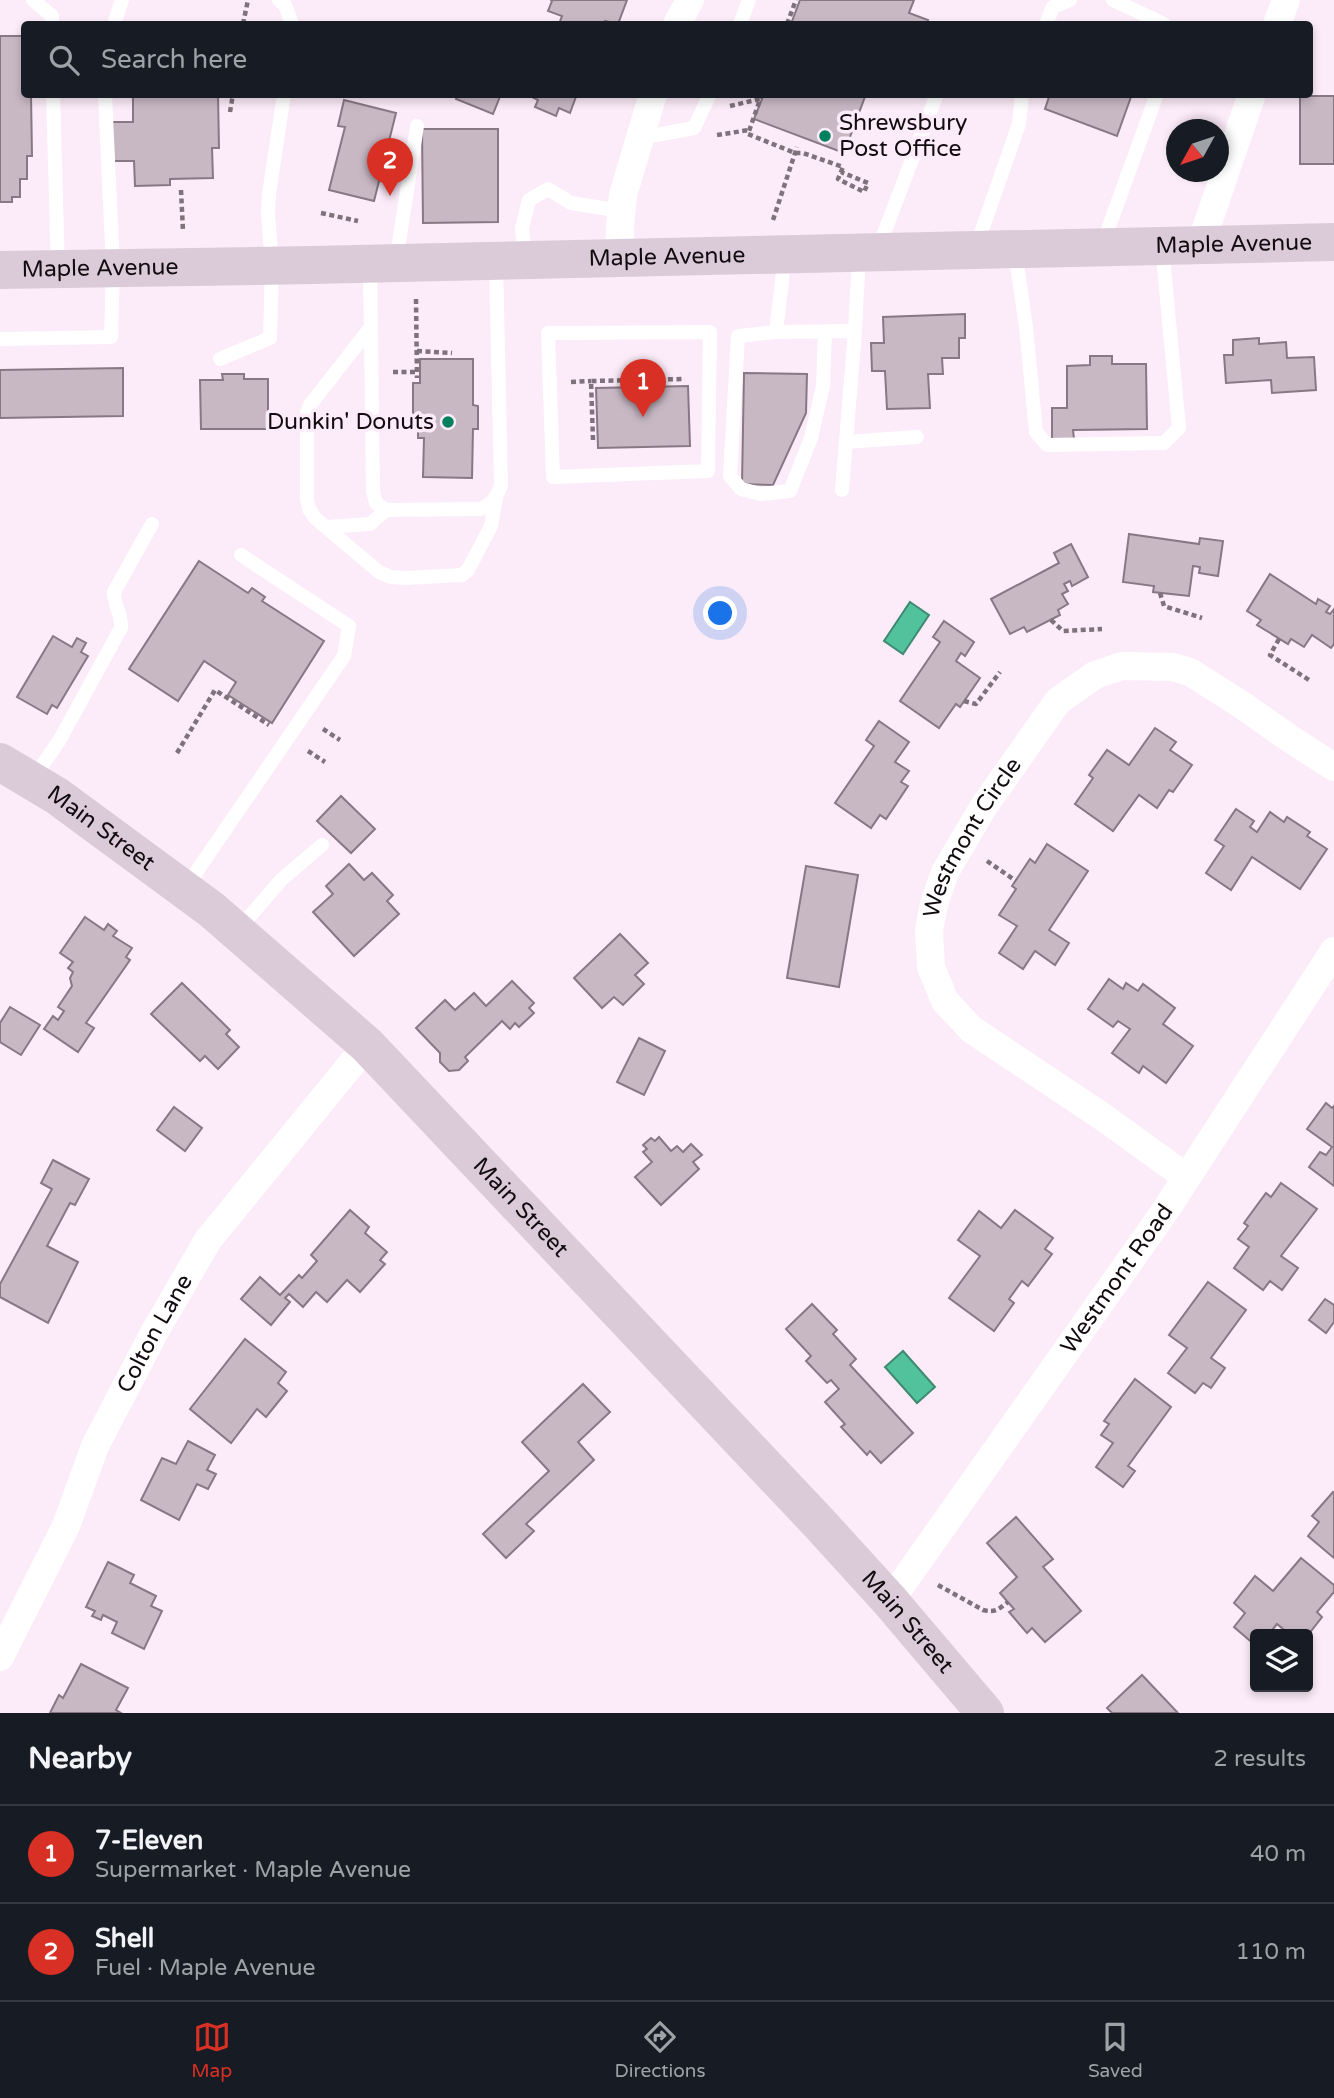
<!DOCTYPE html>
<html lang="en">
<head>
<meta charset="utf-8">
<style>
  :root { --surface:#171b24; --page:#242831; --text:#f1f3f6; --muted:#9ea1a6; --line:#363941; --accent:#d93025 }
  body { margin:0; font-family:"Varela Round",sans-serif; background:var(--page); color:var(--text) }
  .controls { position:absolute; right:21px; bottom:21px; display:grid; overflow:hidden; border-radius:7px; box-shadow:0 4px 10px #0003 }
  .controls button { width:63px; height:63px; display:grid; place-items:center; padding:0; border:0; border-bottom:2px solid var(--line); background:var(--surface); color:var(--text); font:35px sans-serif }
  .compass { position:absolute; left:1166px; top:119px; width:63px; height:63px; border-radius:50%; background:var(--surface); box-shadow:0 4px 10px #0003; rotate:230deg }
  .you { position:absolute; left:721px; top:614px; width:24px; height:24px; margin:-18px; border:5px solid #fff; border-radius:50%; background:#1a73e8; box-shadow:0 0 0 10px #1a73e833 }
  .badge { display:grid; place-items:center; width:46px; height:46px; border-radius:50%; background:var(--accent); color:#fff; font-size:23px; font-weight:700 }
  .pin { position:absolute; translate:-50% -58px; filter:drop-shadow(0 2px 4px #0008) }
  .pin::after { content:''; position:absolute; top:37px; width:24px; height:21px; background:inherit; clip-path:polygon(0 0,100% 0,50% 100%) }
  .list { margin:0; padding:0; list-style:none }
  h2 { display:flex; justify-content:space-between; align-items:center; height:91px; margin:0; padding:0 28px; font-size:30px }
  h2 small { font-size:23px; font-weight:400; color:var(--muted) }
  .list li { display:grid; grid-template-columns:46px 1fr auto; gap:21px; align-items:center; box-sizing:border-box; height:98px; padding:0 28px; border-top:2px solid var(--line) }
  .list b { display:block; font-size:26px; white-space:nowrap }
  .list p { margin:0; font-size:23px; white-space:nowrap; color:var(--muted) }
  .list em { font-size:23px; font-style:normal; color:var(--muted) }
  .icon { flex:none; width:38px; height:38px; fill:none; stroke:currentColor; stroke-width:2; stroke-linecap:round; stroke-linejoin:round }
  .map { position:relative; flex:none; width:1334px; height:1713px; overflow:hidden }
  .search { position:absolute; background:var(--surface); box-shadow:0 4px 10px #0003; left:21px; right:21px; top:21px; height:77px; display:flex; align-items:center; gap:18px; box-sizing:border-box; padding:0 24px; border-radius:7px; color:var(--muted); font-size:26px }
  .sheet { height:287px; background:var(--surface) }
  nav { display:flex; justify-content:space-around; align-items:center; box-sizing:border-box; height:98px; border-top:2px solid var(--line); background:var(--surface); font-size:19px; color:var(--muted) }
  nav a { display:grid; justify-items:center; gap:4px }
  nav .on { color:var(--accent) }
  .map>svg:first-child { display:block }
  .water { fill:#52c29c; stroke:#3f8b72; stroke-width:2 }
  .building { fill:#c8b8c4; stroke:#877884; stroke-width:2 }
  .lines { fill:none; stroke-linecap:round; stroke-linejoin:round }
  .path { stroke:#7e727b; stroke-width:4.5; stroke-dasharray:5 3.5; stroke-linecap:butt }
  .lane { stroke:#fff; stroke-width:14 }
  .street { stroke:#fff; stroke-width:28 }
  .secondary { stroke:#dbcbd8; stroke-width:38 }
  .poi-dot { fill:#007f5f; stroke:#fcebf8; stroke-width:2.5 }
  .labels { text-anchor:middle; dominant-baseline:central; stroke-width:7; stroke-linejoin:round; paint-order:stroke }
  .poi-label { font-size:23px; fill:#120c11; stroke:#fcebf8; text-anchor:start }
  .street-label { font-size:23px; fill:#120c11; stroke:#fcebf8 }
</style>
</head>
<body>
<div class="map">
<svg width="1334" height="1713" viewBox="0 0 1334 1713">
  <rect width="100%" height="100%" fill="#fcebf8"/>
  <g class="water">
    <polygon points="910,602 929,615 903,654 884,641"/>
    <polygon points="903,1351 935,1387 917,1403 885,1367"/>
  </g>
  <g class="building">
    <polygon points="551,0 627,0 618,24 605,21 603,24 559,24 562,16 548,11 552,1"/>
    <polygon points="800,0 914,0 909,13 928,20 926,24 791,24"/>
    <polygon points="0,36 24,36 24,94 31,94 32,156 27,156 27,179 20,179 20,197 12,197 12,202 0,202"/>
    <polygon points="133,94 218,94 219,148 212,148 213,178 170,179 170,185 135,186 134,161 113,161 112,122 133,122"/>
    <polygon points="458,94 501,94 493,114 456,99"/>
    <polygon points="526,94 577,94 570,113 559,108 556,116 535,107 538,100"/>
    <polygon points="764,94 866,94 844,153 754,119"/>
    <polygon points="1050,94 1132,94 1117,136 1045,109"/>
    <rect x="1300" y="96" width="34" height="68"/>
    <polygon points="344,100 396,113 374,201 329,190 345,127 338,126"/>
    <polygon points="422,129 498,129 498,222 423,223"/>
    <polygon points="965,314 965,338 959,338 959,358 942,358 943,374 928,374 930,408 887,409 885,371 872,371 871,343 884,343 883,317"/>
    <polygon points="1259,338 1259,344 1286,342 1287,358 1314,357 1316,390 1272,393 1271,380 1226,383 1224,355 1233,355 1233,340"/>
    <polygon points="1090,356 1112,356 1112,364 1146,364 1147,429 1073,430 1074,439 1052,439 1052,408 1067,408 1067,366 1090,365"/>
    <polygon points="420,359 473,359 473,405 478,406 478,429 473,429 472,478 423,477 424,438 418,438 418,415 413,415 413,383 420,383"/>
    <polygon points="123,368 123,416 0,418 0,370"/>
    <polygon points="744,373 807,374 806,413 773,485 742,484"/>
    <polygon points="222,374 244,374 244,379 268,379 268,429 201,429 200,380 223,380"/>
    <polygon points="688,386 690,446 598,448 596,388"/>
    <polygon points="1129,534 1199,544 1200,538 1223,541 1218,576 1199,573 1200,567 1193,566 1189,596 1153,592 1154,586 1123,582"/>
    <polygon points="1071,544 1088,577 1072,586 1070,581 1064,584 1068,591 1062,594 1068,604 1058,610 1060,615 1027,632 1024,627 1010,634 991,599 1059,563 1054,553"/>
    <polygon points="199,561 248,593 252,588 265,597 262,601 324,641 272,723 228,695 236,682 204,661 178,701 129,669"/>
    <polygon points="1270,574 1316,604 1318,599 1330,606 1326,612 1330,614 1334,609 1334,644 1331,648 1312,635 1304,647 1291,639 1288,644 1257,625 1261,620 1247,611"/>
    <polygon points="944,621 974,642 965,656 961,653 956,661 980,678 960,707 956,704 939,728 900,701 940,642 933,637"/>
    <polygon points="53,636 72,647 77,638 86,643 81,652 88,656 57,708 52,705 47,714 17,697"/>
    <polygon points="879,721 909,742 895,762 909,771 901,782 908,786 886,819 880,815 871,828 835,803 874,746 866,740"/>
    <polygon points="1155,728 1176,742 1170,750 1192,765 1173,792 1169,790 1157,808 1139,795 1113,831 1075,804 1093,778 1089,775 1107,750 1129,765"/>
    <polygon points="341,796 375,829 351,853 317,821"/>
    <polygon points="1236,809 1254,821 1250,827 1257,832 1270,812 1284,822 1287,817 1310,832 1307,836 1327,849 1300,889 1252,857 1231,890 1206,873 1224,846 1215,840"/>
    <polygon points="1047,844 1088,871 1049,930 1069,943 1055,965 1035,951 1023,969 999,953 1017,926 999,915 1016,889 1012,886 1030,859 1035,863"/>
    <polygon points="349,864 364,880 372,873 393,895 387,901 399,914 354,956 313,912 333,894 326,886"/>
    <polygon points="806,866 858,875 839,987 787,978"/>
    <polygon points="85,917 104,930 108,924 117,931 113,936 132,948 126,957 130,960 86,1023 94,1028 78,1052 44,1029 53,1016 58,1020 64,1011 58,1007 72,986 70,978 73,972 68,968 73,962 60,953"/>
    <polygon points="620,934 648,963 635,975 644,984 623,1005 614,997 602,1008 574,978"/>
    <polygon points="1109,979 1123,989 1126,983 1138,991 1143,984 1175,1008 1163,1024 1193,1046 1166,1083 1143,1066 1139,1073 1112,1053 1130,1029 1118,1021 1113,1027 1088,1009"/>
    <polygon points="512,981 534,1003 529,1008 534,1013 519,1027 515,1023 510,1029 502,1021 465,1057 468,1061 459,1070 449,1071 440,1062 440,1053 416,1028 445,1000 455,1010 474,993 486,1006"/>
    <polygon points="182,983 230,1030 226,1034 239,1047 218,1069 205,1056 200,1061 151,1014"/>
    <polygon points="10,1007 40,1025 21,1055 0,1042 0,1023"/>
    <polygon points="639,1038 665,1051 644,1095 617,1082"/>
    <polygon points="1326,1103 1332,1108 1334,1106 1334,1186 1309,1167 1320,1152 1326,1155 1332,1147 1307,1129"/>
    <polygon points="174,1107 202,1128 185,1151 157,1130"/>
    <polygon points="659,1137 671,1151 677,1146 683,1152 691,1144 702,1155 693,1162 699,1169 661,1205 635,1177 652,1162 643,1152 647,1149 643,1145 651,1138 655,1141"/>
    <polygon points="53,1160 89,1179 75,1205 70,1203 47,1246 78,1262 48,1323 0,1297 0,1284 52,1189 41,1183"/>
    <polygon points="1281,1183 1317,1209 1281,1256 1298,1268 1282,1290 1270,1281 1263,1290 1234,1268 1249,1247 1238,1239 1248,1226 1244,1223 1266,1193 1271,1197"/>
    <polygon points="350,1210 369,1227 365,1233 387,1252 380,1260 385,1264 360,1292 347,1280 327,1302 316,1292 303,1307 289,1294 285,1298 290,1302 271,1325 241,1299 260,1277 280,1295 299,1275 302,1278 317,1261 311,1255"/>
    <polygon points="1015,1210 1053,1238 1045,1249 1052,1254 1028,1286 1022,1281 1009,1299 1014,1303 994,1331 949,1298 980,1256 958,1240 979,1211 1001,1228"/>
    <polygon points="1208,1282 1246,1310 1211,1358 1225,1368 1211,1388 1203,1383 1195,1393 1168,1373 1187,1348 1169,1335"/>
    <polygon points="1325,1299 1334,1305 1334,1322 1326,1333 1309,1320"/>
    <polygon points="812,1304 837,1330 833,1334 856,1359 850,1365 913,1433 881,1463 870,1451 867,1455 841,1427 845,1424 825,1402 839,1389 831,1380 827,1383 806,1361 811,1356 786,1329"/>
    <polygon points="245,1339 286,1372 278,1383 287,1391 266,1417 257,1409 231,1443 190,1409"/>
    <polygon points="1135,1379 1171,1407 1128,1466 1135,1471 1123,1487 1096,1467 1113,1443 1101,1435 1109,1424 1104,1421"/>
    <polygon points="583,1384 610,1412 578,1442 594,1460 526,1524 534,1531 506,1558 483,1534 549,1471 522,1442"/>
    <polygon points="188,1441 215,1455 207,1470 216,1474 208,1489 197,1484 179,1520 141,1500 162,1458 176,1464"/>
    <polygon points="1333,1492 1334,1493 1334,1558 1308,1536 1319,1522 1312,1516"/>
    <polygon points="1016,1517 1053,1559 1043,1567 1081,1611 1045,1642 1032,1628 1027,1633 1009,1612 1014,1609 1000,1593 1017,1577 987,1543"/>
    <polygon points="1301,1558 1334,1585 1334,1592 1317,1612 1322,1617 1308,1635 1289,1634 1277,1624 1272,1630 1275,1634 1255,1634 1255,1645 1234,1627 1245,1613 1234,1603 1255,1576 1273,1591"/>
    <polygon points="108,1562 134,1575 130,1583 156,1596 151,1606 162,1611 144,1649 112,1633 117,1622 103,1615 101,1620 92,1616 95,1611 86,1607"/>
    <polygon points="81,1664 128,1688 116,1710 121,1713 50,1713 59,1695 63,1698"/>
    <polygon points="1142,1675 1178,1713 1112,1713 1107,1708"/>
  </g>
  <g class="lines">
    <g class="path">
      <polyline points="243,24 248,0"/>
      <polyline points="787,24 796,0"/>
      <polyline points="762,94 748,134 795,153 803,153 843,167 838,179 864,192 868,183 841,172"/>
      <polyline points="730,106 760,99"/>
      <polyline points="230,112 233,94"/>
      <polyline points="717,135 749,130"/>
      <polyline points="181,190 183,231"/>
      <polyline points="321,213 358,221"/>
      <polyline points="773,220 797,147"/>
      <polyline points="416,299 417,378"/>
      <polyline points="417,351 452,353"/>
      <polyline points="393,372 417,372"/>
      <polyline points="571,382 591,381"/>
      <polyline points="593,440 591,381 685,379"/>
      <polyline points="1160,593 1164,606 1202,618"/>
      <polyline points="1051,620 1063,631 1102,629"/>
      <polyline points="1279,639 1270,655 1309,680"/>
      <polyline points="964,701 976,704 1000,672"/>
      <polyline points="323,729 340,740"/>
      <polyline points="308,751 325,762"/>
      <polyline points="177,753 215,690 269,725"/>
      <polyline points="987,861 1016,881"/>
      <path d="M 938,1585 L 983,1610 C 995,1613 999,1609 1008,1602"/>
    </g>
    <g class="lane">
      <polyline points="33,0 52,16 52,24"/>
      <polyline points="279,0 285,5 292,24"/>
      <polyline points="1113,0 1164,24"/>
      <polyline points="114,24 122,0"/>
      <polyline points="740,24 749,0"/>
      <polyline points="1046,24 1053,7 1070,0"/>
      <polyline points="53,94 58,268"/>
      <polyline points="640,138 694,128 710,94"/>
      <polyline points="1103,243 1157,94"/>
      <polyline points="976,247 1019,124 1022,94"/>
      <polyline points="878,249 937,94"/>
      <polyline points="1015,251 1026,327 1036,432 1047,445 1164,443 1179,428 1162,246"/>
      <polyline points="785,255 776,332 855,331 842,490"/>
      <polyline points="525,258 522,228 529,200 548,189 571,203 621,211"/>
      <polyline points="396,262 417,126"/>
      <path d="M 370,265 L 373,491 L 376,503 L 386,510 L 481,509 C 493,503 497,497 501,485 L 496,261"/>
      <polyline points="370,328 310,405 307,413 307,499 309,509 315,518 379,572 391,577 405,578 462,575 468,570 491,526 496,498"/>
      <polyline points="855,331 859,255"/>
      <polygon points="710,332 708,471 553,477 548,333"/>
      <polyline points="776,332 738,336 730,476 741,489 761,494 790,491 811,438 823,386 825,332"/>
      <polyline points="0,339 111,337 113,268 105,94"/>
      <polyline points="220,359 270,338 272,265 268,213 269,194 284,94"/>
      <polyline points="846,442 917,437"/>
      <polyline points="326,527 370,524 386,510"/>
      <path d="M 32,780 L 59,741 L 121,628 C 122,612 114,608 114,592 L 152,524"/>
      <polyline points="186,887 344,656 349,626 241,555"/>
      <polyline points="238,930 281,880 322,845"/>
    </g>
    <g class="street">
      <polyline points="677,24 690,0"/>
      <polyline points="1277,24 1286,0"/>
      <polyline points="1200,246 1252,94"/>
      <polyline points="620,258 620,227 623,195 653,94"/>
      <path id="s1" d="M 1186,1177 L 1103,1117 L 971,1029 L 945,1001 L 931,967 L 929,930 L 934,904 L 945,872 L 984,806 L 1058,701 L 1095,675 L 1122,666 L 1173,667 L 1190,672 L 1242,705 L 1289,738 L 1334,767"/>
      <path id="s2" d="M 890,1601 L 1165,1211 L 1334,951"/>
      <path id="s3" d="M 0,1657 L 66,1526 L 95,1446 L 154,1333 L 208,1240 L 367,1045"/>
    </g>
    <g class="secondary">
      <path id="s4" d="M 0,270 L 312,265 L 1334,242"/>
      <path id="s5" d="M 0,762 L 57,796 L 212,910 L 367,1045 L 819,1523 L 890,1601 L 985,1713"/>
    </g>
  </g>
  <g class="poi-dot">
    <circle cx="825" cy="136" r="7"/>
    <circle cx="448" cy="422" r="7"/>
  </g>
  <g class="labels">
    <g class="poi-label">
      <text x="839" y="123">Shrewsbury<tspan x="839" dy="26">Post Office</tspan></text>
      <text x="434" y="422" text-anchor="end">Dunkin' Donuts</text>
    </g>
    <g class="street-label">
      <text stroke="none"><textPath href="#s4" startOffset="1234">Maple Avenue</textPath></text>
      <text stroke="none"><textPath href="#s4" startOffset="667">Maple Avenue</textPath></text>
      <text stroke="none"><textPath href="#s4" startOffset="100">Maple Avenue</textPath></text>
      <text stroke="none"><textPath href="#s5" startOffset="121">Main Street</textPath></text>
      <text stroke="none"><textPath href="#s1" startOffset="476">Westmont Circle</textPath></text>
      <text stroke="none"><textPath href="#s5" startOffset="688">Main Street</textPath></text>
      <text stroke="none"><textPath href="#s2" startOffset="394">Westmont Road</textPath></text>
      <text stroke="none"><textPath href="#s3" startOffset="359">Colton Lane</textPath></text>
      <text stroke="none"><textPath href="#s5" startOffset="1255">Main Street</textPath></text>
    </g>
  </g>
</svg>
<div class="controls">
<button><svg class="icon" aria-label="layers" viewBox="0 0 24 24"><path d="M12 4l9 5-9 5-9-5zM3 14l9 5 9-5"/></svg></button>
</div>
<svg class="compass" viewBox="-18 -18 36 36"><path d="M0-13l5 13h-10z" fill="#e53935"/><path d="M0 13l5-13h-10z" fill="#9ea1a6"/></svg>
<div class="you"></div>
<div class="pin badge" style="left:643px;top:417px">1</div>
<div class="pin badge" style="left:390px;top:196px">2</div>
<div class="search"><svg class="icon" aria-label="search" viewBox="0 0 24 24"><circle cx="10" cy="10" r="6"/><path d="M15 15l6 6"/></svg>Search here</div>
</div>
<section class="sheet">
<h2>Nearby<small>2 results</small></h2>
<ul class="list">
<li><span class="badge">1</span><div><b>7-Eleven</b><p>Supermarket · Maple Avenue</p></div><em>40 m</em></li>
<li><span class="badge">2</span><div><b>Shell</b><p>Fuel · Maple Avenue</p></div><em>110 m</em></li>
</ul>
</section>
<nav>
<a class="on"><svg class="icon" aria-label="map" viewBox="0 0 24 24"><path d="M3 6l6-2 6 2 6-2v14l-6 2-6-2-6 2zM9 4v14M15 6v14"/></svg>Map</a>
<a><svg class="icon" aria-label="directions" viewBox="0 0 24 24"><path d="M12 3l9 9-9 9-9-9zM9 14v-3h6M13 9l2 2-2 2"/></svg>Directions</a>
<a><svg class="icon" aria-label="saved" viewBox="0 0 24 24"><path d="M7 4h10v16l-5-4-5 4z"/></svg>Saved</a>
</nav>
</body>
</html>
